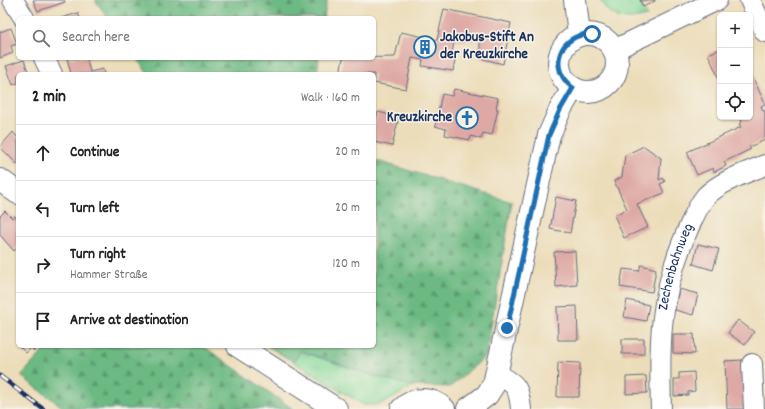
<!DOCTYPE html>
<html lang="en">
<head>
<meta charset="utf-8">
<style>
  :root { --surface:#fff; --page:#f2f2f2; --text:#202124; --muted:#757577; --line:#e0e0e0 }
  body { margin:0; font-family:Dekko,sans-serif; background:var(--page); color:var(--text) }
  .controls { position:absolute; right:12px; top:12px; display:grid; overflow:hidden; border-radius:6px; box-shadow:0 1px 3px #0004 }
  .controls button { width:36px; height:36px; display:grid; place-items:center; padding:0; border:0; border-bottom:1px solid var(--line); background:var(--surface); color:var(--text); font:20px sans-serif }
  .stop { position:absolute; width:12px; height:12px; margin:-9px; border:3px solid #1f6fb2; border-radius:50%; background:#fff }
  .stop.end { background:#1f6fb2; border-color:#fff; box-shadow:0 1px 4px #0008 }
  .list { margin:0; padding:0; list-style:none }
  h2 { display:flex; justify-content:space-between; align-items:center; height:52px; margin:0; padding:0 16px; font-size:17px }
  h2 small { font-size:13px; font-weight:400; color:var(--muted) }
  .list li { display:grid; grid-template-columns:26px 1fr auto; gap:12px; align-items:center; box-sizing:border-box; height:56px; padding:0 16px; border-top:1px solid var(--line) }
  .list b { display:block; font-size:15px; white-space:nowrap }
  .list p { margin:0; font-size:13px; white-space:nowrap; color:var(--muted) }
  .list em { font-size:13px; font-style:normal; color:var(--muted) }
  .icon { flex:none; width:22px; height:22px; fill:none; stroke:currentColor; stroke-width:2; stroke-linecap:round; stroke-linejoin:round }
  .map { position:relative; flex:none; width:765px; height:409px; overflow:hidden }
  .search { position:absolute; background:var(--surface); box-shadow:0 1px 3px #0004; left:16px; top:16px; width:360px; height:44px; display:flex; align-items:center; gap:10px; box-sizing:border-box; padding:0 14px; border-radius:6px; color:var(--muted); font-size:15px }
  .panel { position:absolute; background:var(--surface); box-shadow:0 1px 3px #0004; left:16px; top:72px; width:360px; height:276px; border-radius:6px }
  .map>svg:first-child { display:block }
  .grass { fill:url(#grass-tufts); stroke:#50847c }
  .forest { fill:url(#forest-firs); stroke:#447470 }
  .building { fill:#dea9a4 }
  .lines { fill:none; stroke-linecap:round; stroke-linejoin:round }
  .minor-casing { stroke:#646c7e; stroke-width:22 }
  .major-casing { stroke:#646c7e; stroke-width:24 }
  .minor { stroke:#fff; stroke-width:20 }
  .major { stroke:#fff; stroke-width:22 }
  .rail-casing { stroke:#1b2f5e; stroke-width:4.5 }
  .rail { stroke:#f7f3e8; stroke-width:3; stroke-dasharray:9; stroke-linecap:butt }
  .route { stroke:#1f6fb2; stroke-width:5 }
  .labels { text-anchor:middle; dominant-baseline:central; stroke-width:3; stroke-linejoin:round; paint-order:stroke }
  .poi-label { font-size:15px; font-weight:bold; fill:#1b2f5e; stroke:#f7f3e8; text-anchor:start }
  .street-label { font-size:15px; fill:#1b2f5e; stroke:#f7f3e8 }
</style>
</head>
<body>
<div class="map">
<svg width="765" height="409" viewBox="0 0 765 409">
  <defs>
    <pattern id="grass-tufts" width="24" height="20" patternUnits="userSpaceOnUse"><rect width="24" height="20" fill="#86d99a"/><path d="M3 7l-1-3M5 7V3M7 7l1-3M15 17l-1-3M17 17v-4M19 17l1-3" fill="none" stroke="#73bb87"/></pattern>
    <pattern id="forest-firs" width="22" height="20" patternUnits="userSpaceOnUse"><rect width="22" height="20" fill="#6cb982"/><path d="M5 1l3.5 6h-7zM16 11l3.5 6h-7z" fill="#58976e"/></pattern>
  </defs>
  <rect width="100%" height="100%" fill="#f7f3e8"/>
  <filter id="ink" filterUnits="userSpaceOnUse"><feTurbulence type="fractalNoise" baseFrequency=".025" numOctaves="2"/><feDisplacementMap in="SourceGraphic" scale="8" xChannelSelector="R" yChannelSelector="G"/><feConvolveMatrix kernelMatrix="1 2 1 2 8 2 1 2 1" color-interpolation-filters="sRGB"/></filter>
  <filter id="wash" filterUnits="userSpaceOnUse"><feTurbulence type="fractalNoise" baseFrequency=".012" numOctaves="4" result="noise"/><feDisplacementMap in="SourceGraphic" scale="16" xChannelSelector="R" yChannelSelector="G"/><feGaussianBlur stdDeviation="0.9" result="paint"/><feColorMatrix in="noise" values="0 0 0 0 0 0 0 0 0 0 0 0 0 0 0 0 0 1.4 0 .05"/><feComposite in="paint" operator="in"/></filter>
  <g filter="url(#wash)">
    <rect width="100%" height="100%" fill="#ecddba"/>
    <g class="grass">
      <path d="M 600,0 L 639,0 L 647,16 C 624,22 612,20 600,0 Z"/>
      <path d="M 300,351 L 380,378 L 413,386 C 397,395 381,409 362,404 L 294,362 Z"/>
    </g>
    <g class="forest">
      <polygon points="95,0 327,0 324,18 108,18"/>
      <polygon points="136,58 319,58 317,74 148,74"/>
      <polygon points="374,160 512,202 486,356 450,387 413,386 380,378 301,351 294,362 267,346 374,346"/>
      <polygon points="48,346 203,346 293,409 65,409 21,376"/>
    </g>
    <g id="blocks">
      <g class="building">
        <polygon points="33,0 64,0 65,2 38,11"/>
        <polygon points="640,0 655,0 655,1 643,7"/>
        <polygon points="444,9 511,23 503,64 480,58 480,40 454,41 452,54 456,55 453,71 422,66 423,60 412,58 406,89 374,83 374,74 340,74 343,58 395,57 401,32 437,40"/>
        <polygon points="78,13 80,18 61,18"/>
        <polygon points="11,28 17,44 11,46 13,53 0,58 0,32"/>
        <polygon points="720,49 720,81 708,54"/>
        <polygon points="67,58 90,58 87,60 90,72 103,69 104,74 71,74"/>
        <polygon points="24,60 29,74 18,74 18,83 13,85 6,66"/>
        <polygon points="750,71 765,104 761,106 763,111 765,111 765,140 749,147 751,149 724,162 726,166 714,172 713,168 697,175 687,152 741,127 739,124 742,122 740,117 750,117"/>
        <polygon points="454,89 498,98 496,109 498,109 492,135 483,133 481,139 471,136 470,140 445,135 446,129 435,126 442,94 452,96"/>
        <polygon points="378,112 399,117 392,146 374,142 374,128"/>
        <polygon points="13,132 18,138 18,165 0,147"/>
        <polygon points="644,146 661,158 659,180 663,178 665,182 660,184 664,193 637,204 648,227 624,238 614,215 627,209 614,181 622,177 625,155"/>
        <polygon points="556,197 576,201 570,233 550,229"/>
        <polygon points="5,211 12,218 15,216 18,220 18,247 14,251 0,235 0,216"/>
        <polygon points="698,244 719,249 713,270 693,264"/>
        <polygon points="575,251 577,285 556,287 554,252"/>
        <polygon points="641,265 656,269 652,292 620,287 623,269 639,271"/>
        <polygon points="679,289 698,294 693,315 675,310"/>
        <polygon points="627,300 649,305 646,321 624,317"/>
        <polygon points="577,306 578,340 558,340 557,307"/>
        <polygon points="738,320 754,332 745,345 728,333"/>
        <polygon points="673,334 694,334 695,354 673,353"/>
        <rect x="622" y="339" width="22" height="15"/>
        <polygon points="19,346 39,346 34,351 31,348 26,353"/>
        <polygon points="742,360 745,409 727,409 725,361"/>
        <polygon points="558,362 580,363 579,397 557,397"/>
        <polygon points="694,372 695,391 688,392 688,395 674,396 674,379 679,379 679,373"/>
        <polygon points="646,376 647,393 626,394 626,377"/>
      </g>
    </g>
  </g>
  <g filter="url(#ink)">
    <use href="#blocks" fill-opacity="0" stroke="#646c7e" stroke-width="1"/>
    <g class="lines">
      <g class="minor-casing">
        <g id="minor">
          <polyline points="13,0 24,18"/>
          <polyline points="750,0 765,32"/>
          <polyline points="614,50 717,0"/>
          <polyline points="44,58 52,74"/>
          <polyline points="752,364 754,409"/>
          <path d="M 497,374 C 516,384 519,387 521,409"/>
          <path id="s1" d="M 661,409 C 659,343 659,298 685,236 C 691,223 696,208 706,196 C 721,181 746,173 765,165"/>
        </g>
      </g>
      <g class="major-casing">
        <g id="major">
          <polyline points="575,0 579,35"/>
          <circle cx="588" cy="63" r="29"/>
          <polyline points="0,180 18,193"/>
          <polyline points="238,346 336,409"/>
          <path d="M 402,409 C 414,397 432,397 444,409"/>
          <polyline points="468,409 487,395 494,384 549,135 560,110 573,88"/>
        </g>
      </g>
      <use href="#minor" class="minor"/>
      <use href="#major" class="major"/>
      <g class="rail-casing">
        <polyline id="rail" points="0,376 43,409"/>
      </g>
      <use href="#rail" class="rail"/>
    </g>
  </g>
  <g class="lines" filter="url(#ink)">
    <path class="route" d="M 507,328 L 549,135 L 560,110 L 573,88 C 547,69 559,33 592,34"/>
  </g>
  <defs>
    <g id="building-ring" transform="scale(1.15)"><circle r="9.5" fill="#f7f3e8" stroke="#1f6fb2" stroke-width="1.5"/><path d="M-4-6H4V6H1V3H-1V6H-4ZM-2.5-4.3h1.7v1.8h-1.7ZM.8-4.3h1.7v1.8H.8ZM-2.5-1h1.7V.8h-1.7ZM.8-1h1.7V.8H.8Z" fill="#1f6fb2"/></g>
    <g id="church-ring" transform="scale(1.15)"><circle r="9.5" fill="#f7f3e8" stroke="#1f6fb2" stroke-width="1.5"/><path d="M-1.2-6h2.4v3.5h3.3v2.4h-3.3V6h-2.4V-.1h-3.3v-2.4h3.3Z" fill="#1f6fb2"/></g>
  </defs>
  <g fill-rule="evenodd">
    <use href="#building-ring" x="425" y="47"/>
    <use href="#church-ring" x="467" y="118"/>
  </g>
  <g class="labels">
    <g class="poi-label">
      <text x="440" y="38">Jakobus-Stift An<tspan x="440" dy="17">der Kreuzkirche</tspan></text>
      <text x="452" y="118" text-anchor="end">Kreuzkirche</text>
    </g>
    <g class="street-label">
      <text stroke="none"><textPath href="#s1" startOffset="144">Zechenbahnweg</textPath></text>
    </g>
  </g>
</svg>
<div class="controls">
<button>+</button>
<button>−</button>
<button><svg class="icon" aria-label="locate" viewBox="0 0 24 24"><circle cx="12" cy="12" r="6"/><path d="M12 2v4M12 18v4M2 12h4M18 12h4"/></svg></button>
</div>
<div class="stop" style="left:592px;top:34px"></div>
<div class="stop end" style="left:507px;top:328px"></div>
<div class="search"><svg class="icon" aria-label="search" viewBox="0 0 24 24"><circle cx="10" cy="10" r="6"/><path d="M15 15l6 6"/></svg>Search here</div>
<section class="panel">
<h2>2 min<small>Walk · 160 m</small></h2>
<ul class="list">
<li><svg class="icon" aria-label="ahead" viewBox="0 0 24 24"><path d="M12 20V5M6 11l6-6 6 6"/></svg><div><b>Continue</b></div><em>20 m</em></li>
<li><svg class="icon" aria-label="left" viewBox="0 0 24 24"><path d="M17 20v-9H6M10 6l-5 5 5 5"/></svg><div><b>Turn left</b></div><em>20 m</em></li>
<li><svg class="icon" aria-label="right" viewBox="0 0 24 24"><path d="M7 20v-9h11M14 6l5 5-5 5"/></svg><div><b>Turn right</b><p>Hammer Straße</p></div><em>120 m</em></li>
<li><svg class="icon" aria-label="arrive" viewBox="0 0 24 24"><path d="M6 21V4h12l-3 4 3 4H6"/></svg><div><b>Arrive at destination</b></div></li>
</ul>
</section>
</div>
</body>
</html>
